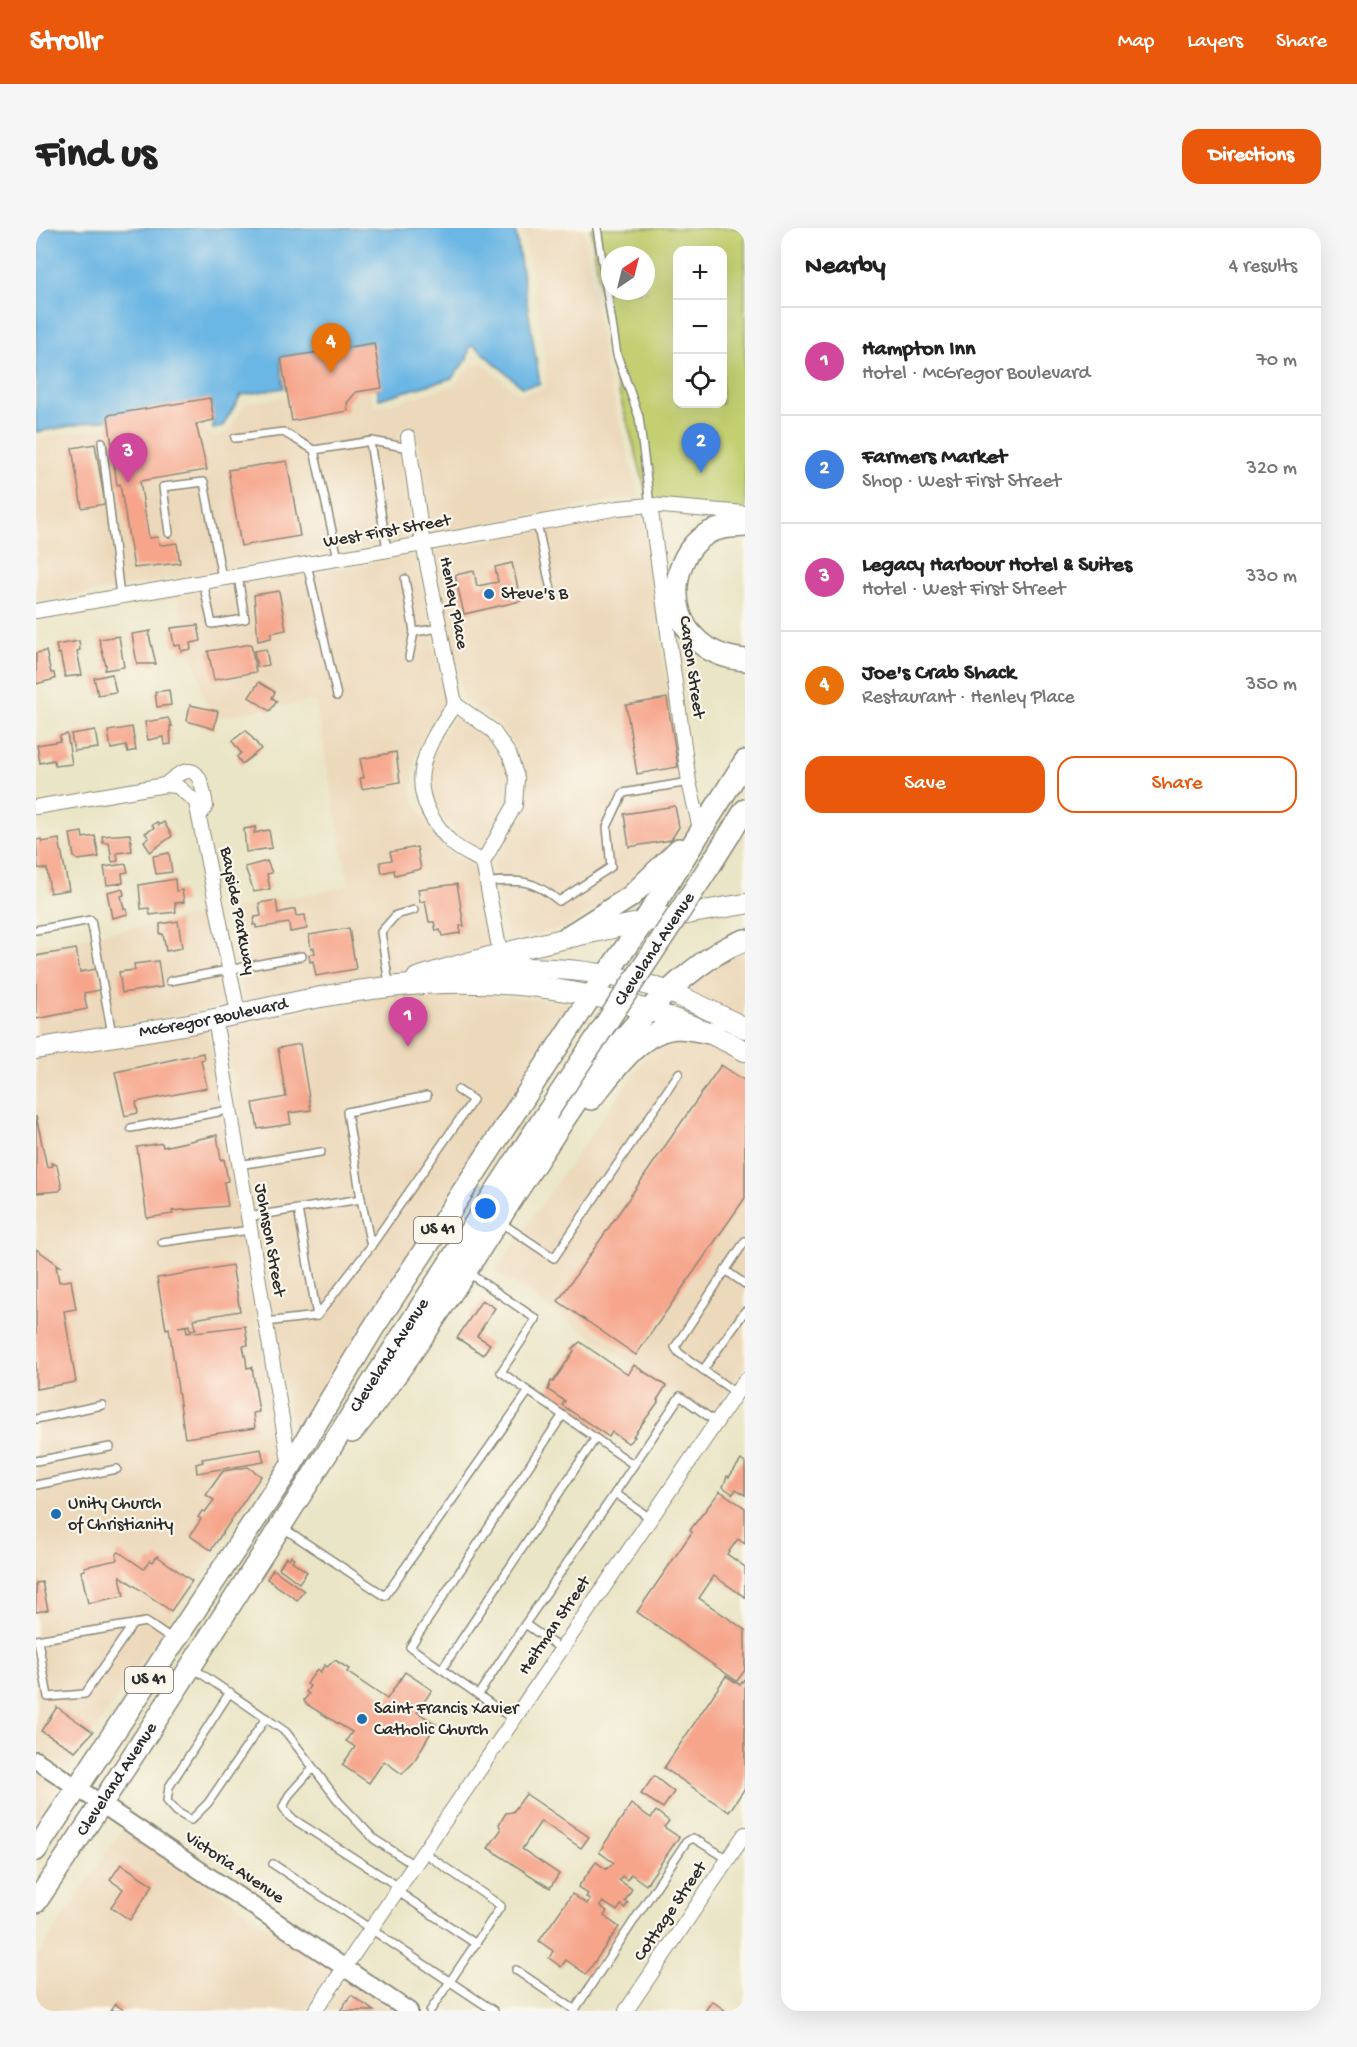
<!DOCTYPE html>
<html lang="en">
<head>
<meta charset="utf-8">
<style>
  :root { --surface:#fff; --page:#f6f6f6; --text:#222; --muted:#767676; --line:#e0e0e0; --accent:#ea580c }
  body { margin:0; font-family:"Gochi Hand",sans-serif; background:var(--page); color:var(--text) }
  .controls { position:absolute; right:18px; top:18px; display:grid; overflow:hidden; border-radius:12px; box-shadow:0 6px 24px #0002 }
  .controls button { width:54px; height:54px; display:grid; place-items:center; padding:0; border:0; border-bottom:2px solid var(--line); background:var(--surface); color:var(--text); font:30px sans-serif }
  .compass { position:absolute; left:565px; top:18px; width:54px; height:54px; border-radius:50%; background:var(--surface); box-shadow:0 6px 24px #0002; rotate:35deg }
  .you { position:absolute; left:450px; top:981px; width:21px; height:21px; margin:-15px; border:4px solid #fff; border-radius:50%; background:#1a73e8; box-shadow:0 0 0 9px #1a73e833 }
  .badge { display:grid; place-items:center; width:39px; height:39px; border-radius:50%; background:var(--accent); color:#fff; font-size:20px; font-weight:700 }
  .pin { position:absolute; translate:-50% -50px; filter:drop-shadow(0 2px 3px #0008) }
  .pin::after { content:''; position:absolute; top:32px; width:21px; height:18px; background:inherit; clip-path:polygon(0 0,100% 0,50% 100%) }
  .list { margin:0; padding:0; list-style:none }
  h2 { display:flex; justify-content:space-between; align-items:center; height:78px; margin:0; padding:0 24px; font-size:26px }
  h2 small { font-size:20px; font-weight:400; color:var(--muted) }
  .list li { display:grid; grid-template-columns:39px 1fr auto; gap:18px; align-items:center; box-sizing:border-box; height:108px; padding:0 24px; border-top:2px solid var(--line) }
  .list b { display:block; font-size:22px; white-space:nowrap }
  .list p { margin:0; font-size:20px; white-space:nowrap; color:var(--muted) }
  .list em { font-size:20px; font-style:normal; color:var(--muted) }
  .actions { display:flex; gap:12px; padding:18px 24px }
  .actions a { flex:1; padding:14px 0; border:2px solid var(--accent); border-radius:18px; text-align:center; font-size:21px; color:var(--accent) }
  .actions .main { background:var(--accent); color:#fff }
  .icon { flex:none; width:33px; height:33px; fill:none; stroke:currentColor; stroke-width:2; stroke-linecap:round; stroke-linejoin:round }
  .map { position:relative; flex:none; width:709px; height:1783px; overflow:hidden; border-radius:18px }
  header { display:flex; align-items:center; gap:36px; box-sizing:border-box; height:84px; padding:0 30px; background:var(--accent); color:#fff }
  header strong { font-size:28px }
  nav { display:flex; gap:33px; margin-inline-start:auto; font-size:21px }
  .intro { display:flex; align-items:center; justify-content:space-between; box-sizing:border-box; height:144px; padding:0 36px }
  h1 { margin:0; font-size:42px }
  .button { padding:15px 27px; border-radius:18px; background:var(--accent); color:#fff; font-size:21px; font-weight:700 }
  main { display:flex; gap:36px; padding:0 36px }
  aside { flex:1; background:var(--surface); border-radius:18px; box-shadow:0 6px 24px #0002 }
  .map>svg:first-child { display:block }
  .built { fill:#ecd8ba }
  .green { fill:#c3cf71; stroke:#777d4e; stroke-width:1.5; fill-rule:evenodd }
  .water { fill:#6bb6e4; stroke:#4b7088; stroke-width:1.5 }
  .building { fill:#f6a48a }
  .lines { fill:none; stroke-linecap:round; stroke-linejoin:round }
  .service-casing { stroke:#8a8878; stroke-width:10 }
  .minor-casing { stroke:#8a8878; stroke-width:16 }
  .tertiary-casing { stroke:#8a8878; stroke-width:20 }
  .secondary-casing { stroke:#8a8878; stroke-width:22 }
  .primary-casing { stroke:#8a8878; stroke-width:24 }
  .service { stroke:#fff; stroke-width:7 }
  .minor { stroke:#fff; stroke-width:14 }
  .tertiary { stroke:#fff; stroke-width:16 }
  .secondary { stroke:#fff; stroke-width:20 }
  .primary { stroke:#fff; stroke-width:21 }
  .primary-bridge-casing { stroke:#8a8878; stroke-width:24; stroke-linecap:butt }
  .primary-bridge { stroke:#fff; stroke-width:21 }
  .poi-dot { fill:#1f6fb2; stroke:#fbf7ec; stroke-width:2 }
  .labels { text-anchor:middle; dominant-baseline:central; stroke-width:4.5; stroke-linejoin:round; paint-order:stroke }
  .shield { fill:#fbf7ec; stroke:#696865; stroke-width:1.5 }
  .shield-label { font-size:16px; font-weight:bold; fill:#2b2b2b }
  .street-label { font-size:18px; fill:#2b2b2b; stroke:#fbf7ec }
  .poi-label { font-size:18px; fill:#2b2b2b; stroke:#fbf7ec; text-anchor:start }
</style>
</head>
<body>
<header>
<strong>Strollr</strong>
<nav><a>Map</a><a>Layers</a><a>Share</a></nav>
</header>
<div class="intro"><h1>Find us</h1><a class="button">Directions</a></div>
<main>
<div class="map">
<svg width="709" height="1783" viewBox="0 0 709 1783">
  <rect width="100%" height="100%" fill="#fbf7ec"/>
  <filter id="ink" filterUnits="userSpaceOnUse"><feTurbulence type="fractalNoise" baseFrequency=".0167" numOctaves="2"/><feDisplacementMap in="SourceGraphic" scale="12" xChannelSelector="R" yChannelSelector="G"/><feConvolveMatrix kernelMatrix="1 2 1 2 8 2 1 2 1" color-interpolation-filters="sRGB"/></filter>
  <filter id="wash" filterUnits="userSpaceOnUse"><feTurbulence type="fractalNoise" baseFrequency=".008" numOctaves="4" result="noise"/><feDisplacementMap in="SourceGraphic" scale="24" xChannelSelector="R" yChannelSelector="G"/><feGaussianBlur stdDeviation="1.35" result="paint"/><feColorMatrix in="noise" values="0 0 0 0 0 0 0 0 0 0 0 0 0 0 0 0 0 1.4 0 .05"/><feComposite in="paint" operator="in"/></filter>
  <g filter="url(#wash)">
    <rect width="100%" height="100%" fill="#eae5c6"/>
    <g class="built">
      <polygon points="487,0 547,0 569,141 603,269 580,271 395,306 380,198 362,203 377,309 0,374 0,211 169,182 170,204 178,209 191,205 210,175 333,156 338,177 344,179 417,158 436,137 446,135 482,166 509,161 511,156 508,123"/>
      <polygon points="606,287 648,578 655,600 589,662 529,700 471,714 457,635 487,581 489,546 481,522 464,497 427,470 398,323 581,289"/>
      <polygon points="380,327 409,475 392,499 379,527 375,565 390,595 410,622 440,641 454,719 405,731 405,733 353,749 209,775 191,682 313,658 279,472 174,491 142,370 0,392"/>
      <polygon points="420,489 450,510 466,533 472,552 471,576 445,622 423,609 406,585 392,558 396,532 406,508"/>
      <polygon points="174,685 191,778 0,812 0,718"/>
      <polygon points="709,721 709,790 652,762 659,752"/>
      <polygon points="439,765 537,775 257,1204 189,798 354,767"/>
      <polygon points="171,801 243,1226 33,1542 0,1521 0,830"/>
      <polygon points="640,810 675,815 709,834 709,1138 674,1188 459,1043 616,819 622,814"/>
      <polygon points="0,1543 23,1558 0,1593"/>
      <polygon points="87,1600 296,1742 269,1783 0,1783 0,1730"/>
      <polygon points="310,1751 356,1783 289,1783"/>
    </g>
    <path class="green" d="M 555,0 L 709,0 L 709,285 L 614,277 L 576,139 ZM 642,22 L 686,22 L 686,176 L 642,176 ZM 574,27 L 610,27 L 610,63 L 574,63 Z"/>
    <polygon class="water" points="0,0 479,0 504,156 486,159 438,117 434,118 431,131 416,150 343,171 334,114 244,129 248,160 205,167 186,199 177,201 175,173 0,204"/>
    <g id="blocks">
      <g class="building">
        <polygon points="338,115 346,160 320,164 311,175 312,183 256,193 245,130"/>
        <polygon points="174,170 178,192 160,196 171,242 104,253 113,310 122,309 123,316 127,317 141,315 144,335 98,340 84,256 81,257 72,187"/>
        <polygon points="59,216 69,276 46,280 36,220"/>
        <polygon points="251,233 264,308 205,318 192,242"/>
        <polygon points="476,335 485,373 428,386 419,347 438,343 441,358 462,354 459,339"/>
        <polygon points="243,363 250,402 235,405 235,410 222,413 218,367"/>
        <polygon points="162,397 165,413 154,415 155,421 145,423 144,417 138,418 135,400"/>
        <polygon points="115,403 113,407 120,436 101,436 96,406"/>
        <polygon points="83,408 88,439 69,442 70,438 63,411"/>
        <polygon points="43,413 44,422 41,423 46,447 29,449 24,425 22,426 20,417"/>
        <polygon points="215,416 220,444 178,452 172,423"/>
        <polygon points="230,421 233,437 221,439 218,423"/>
        <polygon points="10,423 15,445 18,445 19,451 0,456 0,425"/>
        <polygon points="76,446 80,464 62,467 58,450"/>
        <polygon points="223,454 239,464 236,470 241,473 234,483 213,469"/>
        <polygon points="133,462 135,477 121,479 119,464"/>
        <polygon points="631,470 642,539 601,546 590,477"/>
        <polygon points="154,477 182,483 178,501 151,493"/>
        <polygon points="132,490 136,498 134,498 135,516 128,517 127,509 112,512 109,494"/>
        <polygon points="96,499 100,522 92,524 90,518 75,521 72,503"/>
        <polygon points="59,502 62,520 38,523 35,506"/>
        <polygon points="210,502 225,521 206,536 201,529 205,525 196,513"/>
        <polygon points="31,506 36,536 19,538 18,532 4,535 1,517 24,513 24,508"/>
        <polygon points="360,524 364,554 326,561 324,550 328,550 324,531"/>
        <polygon points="639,578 643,599 635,612 593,619 588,586"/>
        <polygon points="121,594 123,597 128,594 136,608 114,624 108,613 113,610 109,605 118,600 116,597"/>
        <polygon points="220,599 218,605 233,602 236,620 210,624 208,601"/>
        <polygon points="46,604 47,610 59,608 63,629 42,632 38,629 34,606"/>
        <polygon points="94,606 96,623 81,625 82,633 76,634 73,615 67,615 66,608"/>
        <polygon points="5,611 6,614 23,611 33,662 14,665 11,641 2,640 0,612"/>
        <polygon points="381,619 385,641 359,647 358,642 346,645 344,634 356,632 354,624"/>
        <polygon points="133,625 136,644 120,646 117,628"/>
        <polygon points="231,633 236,645 231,646 234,661 218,664 209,639"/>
        <polygon points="90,636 92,644 86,645 87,655 71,657 68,639"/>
        <polygon points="139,651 140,663 146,662 148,674 139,675 140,684 114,687 113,680 105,681 103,657"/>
        <polygon points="421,656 428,698 424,698 424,705 406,708 404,702 400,703 398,694 393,694 389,673 384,674 382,661"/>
        <polygon points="84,661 87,662 88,667 85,668 88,681 90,681 92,686 76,690 71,664"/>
        <polygon points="240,672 242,685 259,681 260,688 269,687 271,701 254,704 253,695 220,700 220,697 217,697 219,689 225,688 223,675"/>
        <polygon points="142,693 146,720 130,723 127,706 124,706 124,696"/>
        <polygon points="313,700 320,741 280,748 277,733 274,734 273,727 279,725 278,720 275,721 273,707"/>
        <polygon points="40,721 44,744 60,741 64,762 48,765 51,781 0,791 0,728"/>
        <polygon points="122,733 126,759 86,765 83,744 99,742 98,736"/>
        <polygon points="264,816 275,882 253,885 255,896 222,901 217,875 250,869 242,820"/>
        <polygon points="167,825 168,831 165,832 171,860 100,874 102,885 89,888 79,844"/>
        <polygon points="685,837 709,853 709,970 600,1127 522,1073"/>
        <polygon points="0,888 11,939 16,938 15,935 21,937 26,960 23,963 0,965"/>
        <polygon points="181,907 185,932 188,931 192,953 188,954 192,978 136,983 137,986 111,990 101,919 126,915 127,919"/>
        <polygon points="0,1021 24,1038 20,1038 23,1054 35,1052 40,1081 28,1083 40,1154 0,1161"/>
        <polygon points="196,1037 204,1083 158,1091 160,1101 154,1102 153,1097 142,1099 150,1098 151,1105 209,1098 212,1117 207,1118 210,1132 211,1140 216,1139 223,1184 217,1185 219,1200 149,1210 134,1107 133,1100 130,1101 121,1050"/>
        <polygon points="446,1072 459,1080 441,1108 454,1116 447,1127 421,1110"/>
        <polygon points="544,1114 592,1147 598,1137 630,1158 621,1172 623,1173 597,1208 599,1209 592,1215 576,1204 573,1209 526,1177 529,1173 512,1162 515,1153 517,1154 538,1123 536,1121"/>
        <polygon points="225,1221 228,1234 161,1245 160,1236 167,1234 166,1231"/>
        <polygon points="705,1232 709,1235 709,1267 700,1261 697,1266 687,1259 691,1248 693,1249"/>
        <polygon points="212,1239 225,1248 175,1322 154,1308 165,1291 162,1289 166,1283 169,1284 178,1272 170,1267 187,1243"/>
        <polygon points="684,1263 709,1280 709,1316 702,1311 691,1326 709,1339 709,1369 678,1348 663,1370 709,1402 709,1442 701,1453 601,1384 656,1304 654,1302"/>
        <polygon points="83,1324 108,1341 114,1332 117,1334 121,1328 156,1353 135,1383 84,1348 88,1368 52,1375 45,1343 49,1342 48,1339 81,1332 80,1326"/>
        <polygon points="255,1328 258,1330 256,1333 271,1344 263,1355 243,1340 250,1329 253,1331"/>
        <polygon points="237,1341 268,1363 261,1372 231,1351"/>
        <polygon points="6,1354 12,1382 0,1384 0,1355"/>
        <polygon points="299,1432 313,1441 311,1444 351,1471 369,1444 396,1462 381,1484 400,1496 377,1535 366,1546 348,1533 333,1555 306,1537 319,1519 310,1513 316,1504 270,1476 268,1472 273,1466 270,1464 274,1458 271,1456 281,1441 284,1444 289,1437 291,1439"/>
        <polygon points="690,1448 704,1457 709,1450 709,1560 693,1584 628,1540"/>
        <polygon points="21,1479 57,1504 39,1523 5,1503"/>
        <polygon points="618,1548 638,1564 627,1580 605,1566"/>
        <polygon points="490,1566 553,1609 545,1620 505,1593 486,1621 523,1646 514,1660 452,1620 465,1602 463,1596 470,1585 477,1584"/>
        <polygon points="595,1576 615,1590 620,1583 633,1593 628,1599 643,1609 610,1657 595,1646 591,1652 586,1648 583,1652 596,1661 589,1673 592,1675 589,1680 585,1677 581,1683 567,1674 564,1678 571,1683 568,1688 583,1699 550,1746 530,1732 525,1739 513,1730 517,1723 503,1713 536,1666 551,1676 554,1671 550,1669 552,1666 542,1659 560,1634 570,1641 578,1635 563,1624"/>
        <polygon points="85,1636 117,1657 94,1692 75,1679 87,1661 74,1652"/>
        <polygon points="315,1767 338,1783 304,1783"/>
        <polygon points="676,1773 690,1783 669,1783"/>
        <polygon points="79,1776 89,1783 74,1783"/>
      </g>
    </g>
  </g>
  <g filter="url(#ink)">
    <use href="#blocks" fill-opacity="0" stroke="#8a8878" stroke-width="1.5"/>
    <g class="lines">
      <g class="service-casing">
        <g id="service">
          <polyline points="561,0 581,127 603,189 614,277"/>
          <polyline points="199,210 247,204 278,222 302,330"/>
          <polyline points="66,214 84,368"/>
          <polyline points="334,214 351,322"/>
          <polyline points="278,222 336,213 373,220"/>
          <polyline points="501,295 515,362"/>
          <polyline points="133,305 127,259 168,254 186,350"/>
          <polyline points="271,336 301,468"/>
          <polyline points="369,351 378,404 373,429"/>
          <polyline points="167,354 176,396 209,391 202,348"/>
          <polyline points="378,404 404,400"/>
          <path d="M 451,654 C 484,652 497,651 523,673 L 575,639 L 571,599 L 587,565 L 653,554"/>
          <polyline points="0,702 55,692 76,806"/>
          <polyline points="134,753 266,728"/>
          <polyline points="353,756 345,704 360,687 378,682"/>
          <polyline points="95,900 193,882"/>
          <polyline points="202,937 285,924"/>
          <polyline points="325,971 335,1018"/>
          <polyline points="262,981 281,1088"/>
          <polyline points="211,989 325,971 311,884 391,868"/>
          <polyline points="464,994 518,1030 643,845"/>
          <polyline points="126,1014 214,1002"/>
          <polyline points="689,1042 709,1056"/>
          <polyline points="431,1044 500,1091 465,1144 598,1237"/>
          <polyline points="229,1094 281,1088 335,1018 437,872 422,862"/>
          <polyline points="667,1142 709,1083"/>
          <polyline points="700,1165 643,1125 639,1119 709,1013"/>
          <polyline points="0,1191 66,1177"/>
          <polyline points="0,1233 74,1219"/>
          <polyline points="0,1257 81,1241"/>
          <polyline points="614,1290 579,1265 644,1168 680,1194"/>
          <polyline points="246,1299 349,1368 492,1164"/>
          <polyline points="0,1412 110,1394 135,1411"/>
          <polyline points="2,1412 12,1469 49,1466 97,1396"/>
          <polyline points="525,1421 489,1396 579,1265"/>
          <polyline points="157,1440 250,1504 304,1575 338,1611 378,1637"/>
          <polyline points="406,1441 559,1211"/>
          <polyline points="194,1464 133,1559 131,1573 141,1584 155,1592 172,1575 230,1490"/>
          <polyline points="442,1467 489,1396"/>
          <polyline points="478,1492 374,1419 526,1188"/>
          <polyline points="276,1541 253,1567 247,1579 254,1589 363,1659"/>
          <polyline points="387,1624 465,1678 394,1783"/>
          <polyline points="237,1636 458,1783"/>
          <polyline points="361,1663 440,1716"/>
          <polyline points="480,1742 539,1782"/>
          <polyline points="538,1783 650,1614 657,1610 692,1631"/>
        </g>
      </g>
      <g class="minor-casing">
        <g id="minor">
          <polyline points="372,209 387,316 419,476 457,503 474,528 481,550 479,577 447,634 464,725"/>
          <polyline points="614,277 653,554 665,605"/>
          <polyline points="0,383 387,316 582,280 614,277 709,285"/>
          <path d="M 419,476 C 383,526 367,565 416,615 C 424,623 438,628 447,634"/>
          <path d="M 129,557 C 159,529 165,546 170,578 L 164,587"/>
          <polyline points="0,579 129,557 141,558 160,574 202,785"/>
          <polyline points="179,791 254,1239"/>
          <polyline points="279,1783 709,1152"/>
          <polyline points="590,1783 709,1606"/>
        </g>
      </g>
      <g class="tertiary-casing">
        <polyline id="tertiary" points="0,1532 373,1783"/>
      </g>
      <g class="secondary-casing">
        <g id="secondary">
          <path d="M 437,740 C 494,739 556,739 612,757 C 646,767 677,784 709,800"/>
          <path d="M 381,750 C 488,716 598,694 709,676"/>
          <path id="s1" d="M 0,821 C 59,810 120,803 179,791 C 236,779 294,765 353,759 C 472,745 603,765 709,823"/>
        </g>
      </g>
      <g class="primary-casing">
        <g id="primary">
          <path d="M 709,298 C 695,299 681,299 669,307 C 636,329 631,383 659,410 C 672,424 690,430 709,432"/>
          <polyline points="673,639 709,582"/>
          <polyline points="531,709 594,669 643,621"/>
          <path d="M 555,871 C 577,845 604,802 641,800 C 653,800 667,804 679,806"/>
          <path d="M 316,1204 C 376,1131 426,1048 478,968 C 529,891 573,813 644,753 C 663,737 685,720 709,712"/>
          <polyline points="0,1622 254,1239 336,1102 555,768 607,695 709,533"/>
          <path id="s2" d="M 0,1674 C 175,1414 338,1146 511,885"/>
        </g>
      </g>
      <use href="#service" class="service"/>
      <use href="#minor" class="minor"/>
      <use href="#tertiary" class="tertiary"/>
      <use href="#secondary" class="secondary"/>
      <use href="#primary" class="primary"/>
      <g class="primary-bridge-casing">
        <g id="primary-bridge">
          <path id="s3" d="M 511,885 L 673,639"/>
        </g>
      </g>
      <use href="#primary-bridge" class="primary-bridge"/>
    </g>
  </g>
  <g class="poi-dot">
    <circle cx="453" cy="366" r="6"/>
    <circle cx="20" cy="1286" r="6"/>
    <circle cx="326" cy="1491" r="6"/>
  </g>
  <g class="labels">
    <g class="shield">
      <rect x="378" y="989" width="48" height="26" rx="4.5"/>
      <rect x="89" y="1439" width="48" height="26" rx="4.5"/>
    </g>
    <g class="shield-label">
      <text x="402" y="1002">US 41</text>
      <text x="113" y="1452">US 41</text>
    </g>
    <g class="street-label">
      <text transform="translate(351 304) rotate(-10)">West First Street</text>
      <text transform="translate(417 375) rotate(79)">Henley Place</text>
      <text transform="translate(655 439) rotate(82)">Carson Street</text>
      <text transform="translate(201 683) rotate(79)">Bayside Parkway</text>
      <text stroke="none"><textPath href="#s3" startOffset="196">Cleveland Avenue</textPath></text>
      <text stroke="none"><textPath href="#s1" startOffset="180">McGregor Boulevard</textPath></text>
      <text transform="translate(233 1012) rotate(80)">Johnson Street</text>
      <text stroke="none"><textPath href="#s2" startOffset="651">Cleveland Avenue</textPath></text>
      <text transform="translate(519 1398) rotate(-56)">Heitman Street</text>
      <text stroke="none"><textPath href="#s2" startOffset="147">Cleveland Avenue</textPath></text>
      <text transform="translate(198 1640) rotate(34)">Victoria Avenue</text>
      <text transform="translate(635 1684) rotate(-56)">Cottage Street</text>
    </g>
    <g class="poi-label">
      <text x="465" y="366">Steve's B</text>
      <text x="32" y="1276">Unity Church<tspan x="32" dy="21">of Christianity</tspan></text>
      <text x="338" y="1481">Saint Francis Xavier<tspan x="338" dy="21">Catholic Church</tspan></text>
    </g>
  </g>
</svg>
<div class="controls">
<button>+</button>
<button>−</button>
<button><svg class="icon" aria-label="locate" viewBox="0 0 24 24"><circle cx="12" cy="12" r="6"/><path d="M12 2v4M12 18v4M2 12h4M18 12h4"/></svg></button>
</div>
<svg class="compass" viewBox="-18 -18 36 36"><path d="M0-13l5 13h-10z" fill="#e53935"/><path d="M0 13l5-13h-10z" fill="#767676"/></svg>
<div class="you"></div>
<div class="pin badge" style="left:372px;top:819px;background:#d1479c">1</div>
<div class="pin badge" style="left:665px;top:245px;background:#3f7fe0">2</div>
<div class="pin badge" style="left:92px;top:255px;background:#d1479c">3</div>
<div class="pin badge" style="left:295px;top:145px;background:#e8710a">4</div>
</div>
<aside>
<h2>Nearby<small>4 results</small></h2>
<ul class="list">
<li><span class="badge" style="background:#d1479c">1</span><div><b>Hampton Inn</b><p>Hotel · McGregor Boulevard</p></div><em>70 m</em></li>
<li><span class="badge" style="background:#3f7fe0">2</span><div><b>Farmers Market</b><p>Shop · West First Street</p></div><em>320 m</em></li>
<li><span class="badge" style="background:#d1479c">3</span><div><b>Legacy Harbour Hotel &amp; Suites</b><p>Hotel · West First Street</p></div><em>330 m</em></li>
<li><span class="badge" style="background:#e8710a">4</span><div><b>Joe's Crab Shack</b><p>Restaurant · Henley Place</p></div><em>350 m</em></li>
</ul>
<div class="actions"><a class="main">Save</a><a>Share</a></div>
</aside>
</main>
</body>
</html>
